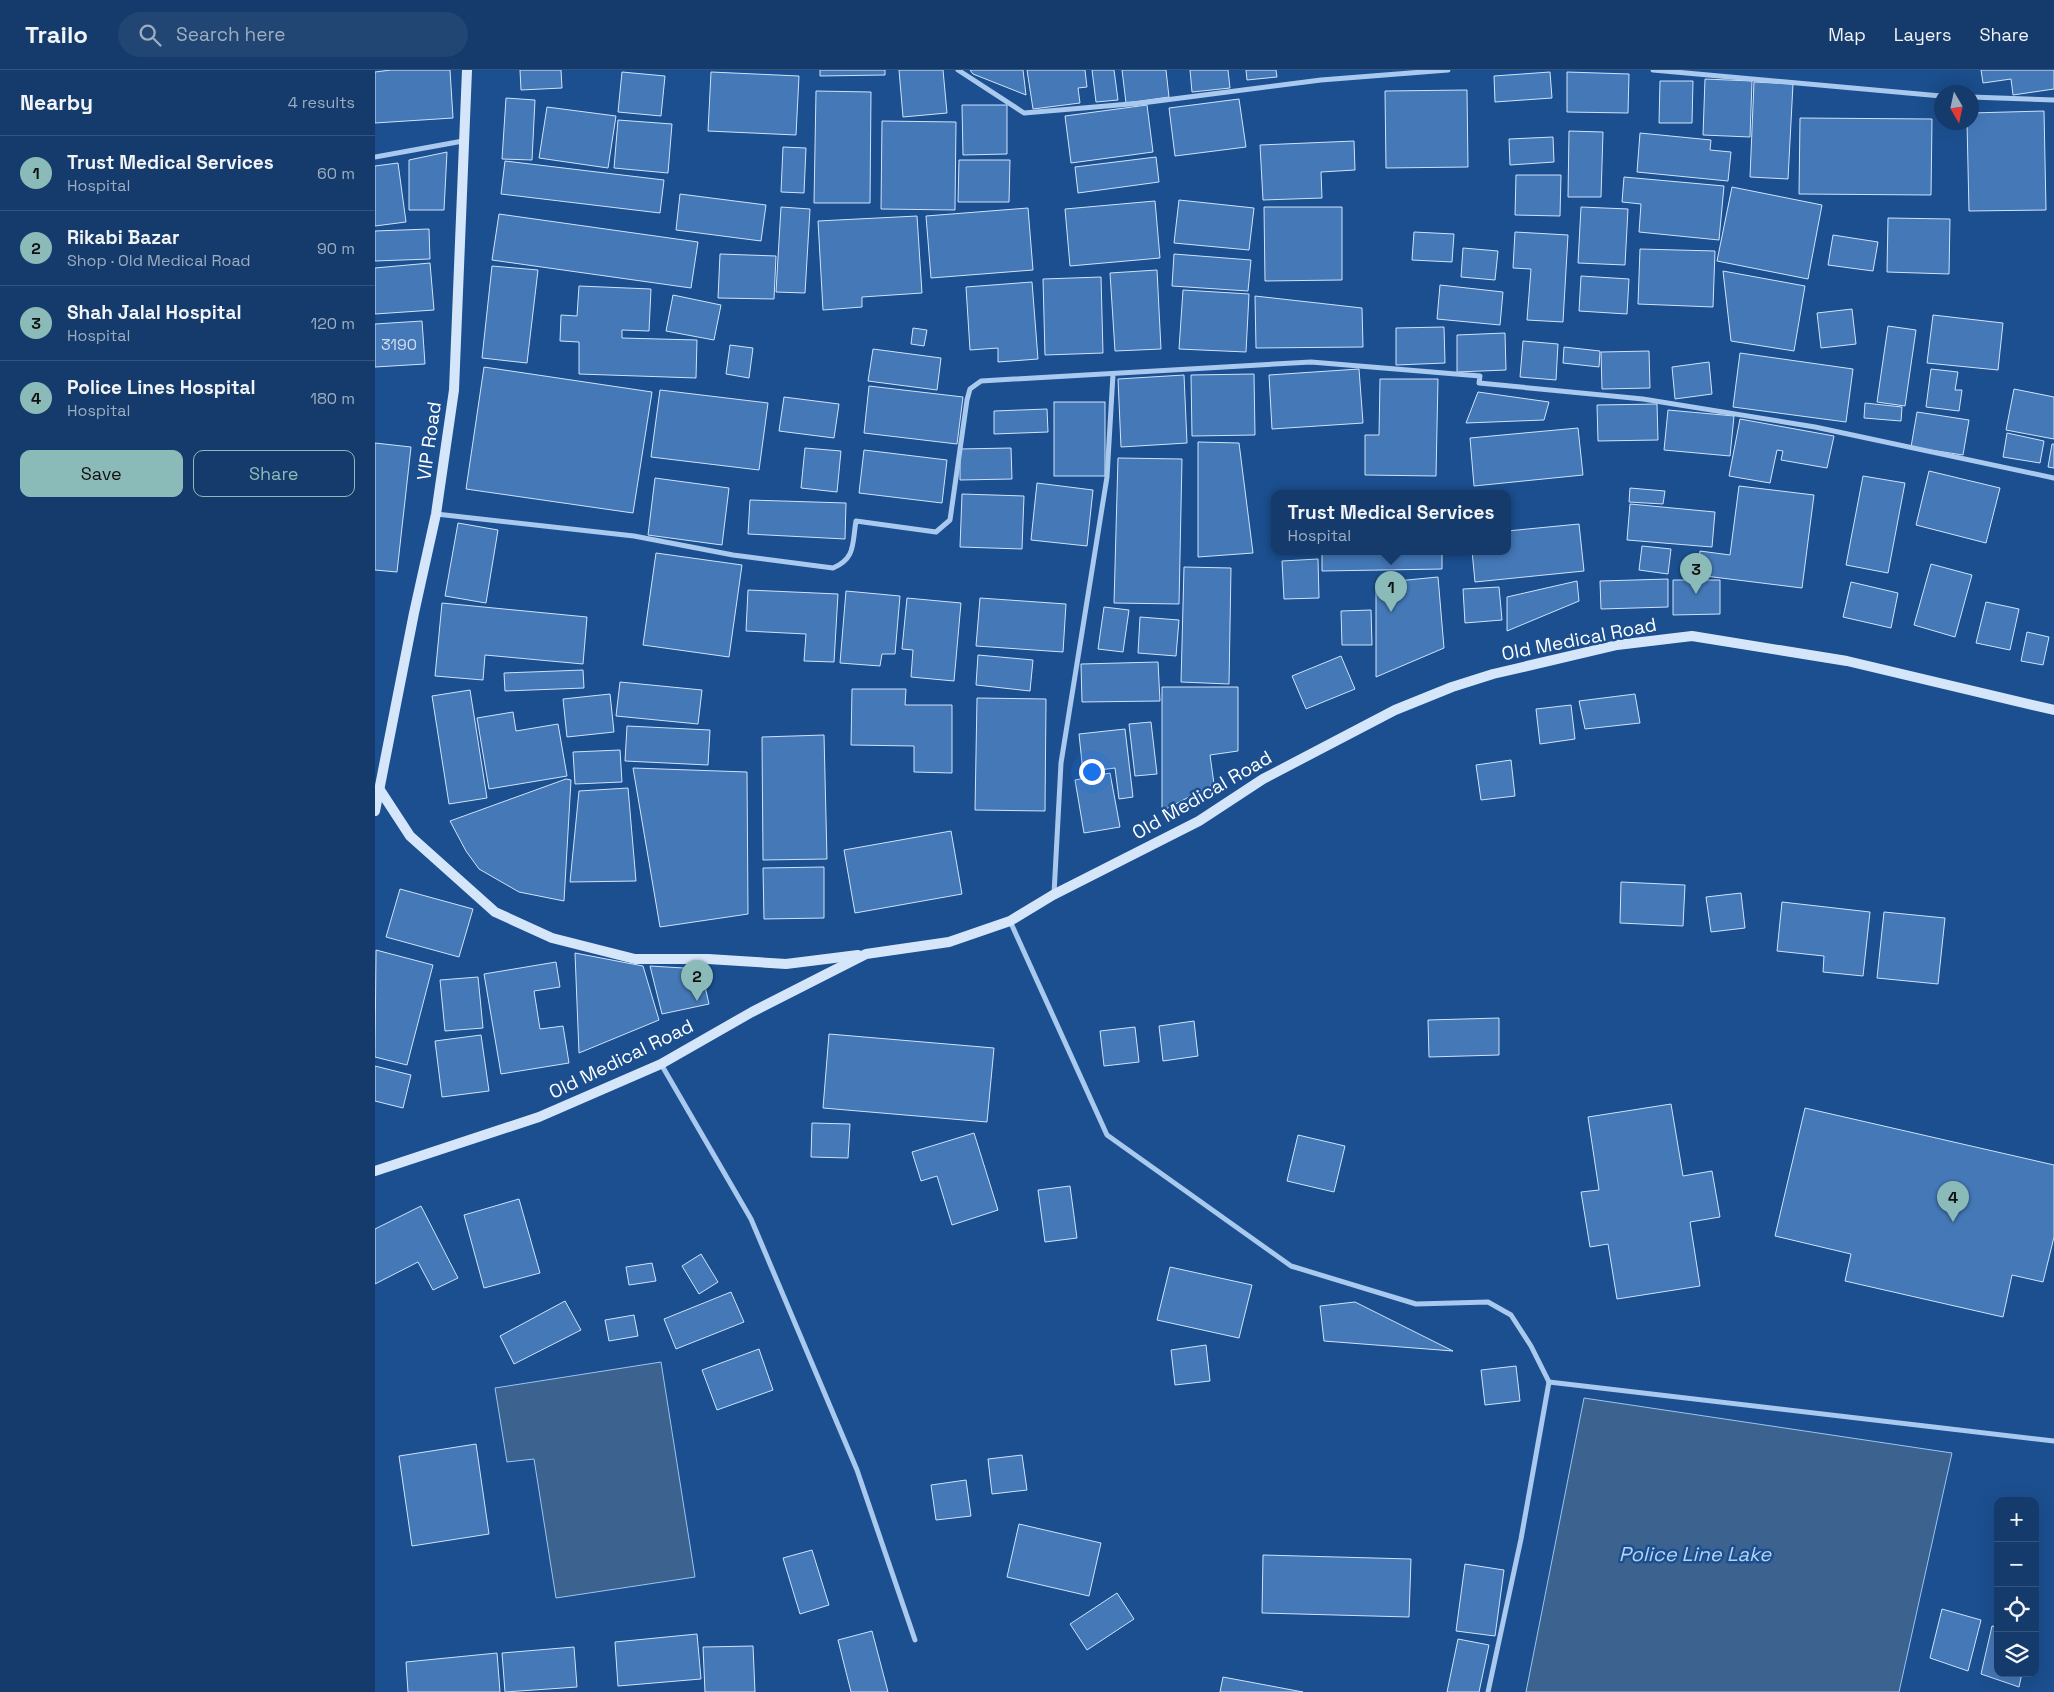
<!DOCTYPE html>
<html lang="en">
<head>
<meta charset="utf-8">
<style>
  :root { --surface:#143b6b; --page:#214673; --text:#f1f3f6; --muted:#9dadc1; --line:#33557e; --accent:#8bbbb9 }
  body { margin:0; font-family:"Space Grotesk",sans-serif; background:var(--page); color:var(--text) }
  .controls { position:absolute; right:15px; bottom:15px; display:grid; overflow:hidden; border-radius:10px; box-shadow:0 5px 20px #0002 }
  .controls button { width:45px; height:45px; display:grid; place-items:center; padding:0; border:0; border-bottom:1px solid var(--line); background:var(--surface); color:var(--text); font:25px sans-serif }
  .compass { position:absolute; left:1559px; top:15px; width:45px; height:45px; border-radius:50%; background:var(--surface); box-shadow:0 5px 20px #0002; rotate:171deg }
  .you { position:absolute; left:716px; top:701px; width:18px; height:18px; margin:-12px; border:4px solid #fff; border-radius:50%; background:#1a73e8; box-shadow:0 0 0 8px #1a73e833 }
  .badge { display:grid; place-items:center; width:32px; height:32px; border-radius:50%; background:var(--accent); color:#111; font-size:16px; font-weight:700 }
  .pin { position:absolute; translate:-50% -41px; filter:drop-shadow(0 1px 2px #0008) }
  .pin::after { content:''; position:absolute; top:26px; width:18px; height:15px; background:inherit; clip-path:polygon(0 0,100% 0,50% 100%) }
  .popup { position:absolute; left:896px; top:420px; width:240px; height:65px; box-sizing:border-box; display:grid; place-content:center; border-radius:10px; background:var(--surface); filter:drop-shadow(0 1px 4px #0005); font-size:16px; white-space:nowrap; color:var(--muted) }
  .popup b { font-size:19px; color:var(--text) }
  .popup::after { content:''; position:absolute; left:50%; top:100%; margin-left:-10px; border:10px solid transparent; border-top-color:var(--surface) }
  .list { margin:0; padding:0; list-style:none }
  h2 { display:flex; justify-content:space-between; align-items:center; height:65px; margin:0; padding:0 20px; font-size:21px }
  h2 small { font-size:16px; font-weight:400; color:var(--muted) }
  .list li { display:grid; grid-template-columns:32px 1fr auto; gap:15px; align-items:center; box-sizing:border-box; height:75px; padding:0 20px; border-top:1px solid var(--line) }
  .list b { display:block; font-size:19px; white-space:nowrap }
  .list p { margin:0; font-size:16px; white-space:nowrap; color:var(--muted) }
  .list em { font-size:16px; font-style:normal; color:var(--muted) }
  .actions { display:flex; gap:10px; padding:15px 20px }
  .actions a { flex:1; padding:11px 0; border:1px solid var(--accent); border-radius:10px; text-align:center; font-size:18px; color:var(--accent) }
  .actions .main { background:var(--accent); color:#111 }
  .icon { flex:none; width:28px; height:28px; fill:none; stroke:currentColor; stroke-width:2; stroke-linecap:round; stroke-linejoin:round }
  .map { position:relative; flex:none; width:1679px; height:1622px; overflow:hidden }
  header { display:flex; align-items:center; gap:30px; box-sizing:border-box; height:70px; padding:0 25px; background:var(--surface); border-bottom:1px solid var(--line) }
  header strong { font-size:24px }
  nav { display:flex; gap:28px; margin-inline-start:auto; font-size:18px }
  .search { width:350px; height:45px; background:var(--page); display:flex; align-items:center; gap:12px; box-sizing:border-box; padding:0 18px; border-radius:28px; color:var(--muted); font-size:19px }
  main { display:flex }
  aside { flex:1; background:var(--surface) }
  .map>svg:first-child { display:block }
  .water { fill:#3c6290; stroke:#9cc4f0 }
  .building { fill:#4478b7; stroke:#cfe3fa }
  .lines { fill:none; stroke-linecap:round; stroke-linejoin:round }
  .street { stroke:#a9c9ee; stroke-width:5 }
  .secondary { stroke:#d6e6fa; stroke-width:10 }
  .labels { text-anchor:middle; dominant-baseline:central; stroke-width:5; stroke-linejoin:round; paint-order:stroke }
  .number-label { font-size:16px; fill:#d0dded }
  .street-label { font-size:19px; fill:#fff; stroke:#1b4f8f }
  .water-label { font-size:20px; font-style:italic; fill:#b5d3f5; stroke:#1b4f8f }
</style>
</head>
<body>
<header>
<strong>Trailo</strong>
<div class="search"><svg class="icon" aria-label="search" viewBox="0 0 24 24"><circle cx="10" cy="10" r="6"/><path d="M15 15l6 6"/></svg>Search here</div>
<nav><a>Map</a><a>Layers</a><a>Share</a></nav>
</header>
<main>
<aside>
<h2>Nearby<small>4 results</small></h2>
<ul class="list">
<li><span class="badge">1</span><div><b>Trust Medical Services</b><p>Hospital</p></div><em>60 m</em></li>
<li><span class="badge">2</span><div><b>Rikabi Bazar</b><p>Shop · Old Medical Road</p></div><em>90 m</em></li>
<li><span class="badge">3</span><div><b>Shah Jalal Hospital</b><p>Hospital</p></div><em>120 m</em></li>
<li><span class="badge">4</span><div><b>Police Lines Hospital</b><p>Hospital</p></div><em>180 m</em></li>
</ul>
<div class="actions"><a class="main">Save</a><a>Share</a></div>
</aside>
<div class="map">
<svg width="1679" height="1622" viewBox="0 0 1679 1622">
  <rect width="100%" height="100%" fill="#1b4f8f"/>
  <g class="water">
    <polygon points="286,1292 320,1507 181,1528 159,1389 132,1392 120,1318"/>
    <polygon points="1209,1328 1577,1383 1524,1622 1151,1622"/>
  </g>
  <g class="building">
    <polygon points="16,0 75,0 78,48 0,53 0,2"/>
    <polygon points="145,0 186,0 187,18 146,20"/>
    <polygon points="445,0 510,0 510,5 445,6"/>
    <polygon points="524,0 568,0 572,43 528,47"/>
    <polygon points="595,0 648,0 651,25 598,4"/>
    <polygon points="652,0 710,0 712,17 703,18 705,33 658,39"/>
    <polygon points="717,0 739,0 743,30 721,32"/>
    <polygon points="747,0 791,0 794,27 751,33"/>
    <polygon points="815,0 853,0 855,18 817,22"/>
    <polygon points="871,0 901,0 902,7 872,10"/>
    <polygon points="1606,0 1679,0 1679,19 1638,25 1636,9 1608,13"/>
    <polygon points="247,2 290,6 286,46 243,42"/>
    <polygon points="336,2 424,6 421,65 333,61"/>
    <polygon points="1175,2 1177,28 1120,32 1119,6"/>
    <polygon points="1192,2 1254,4 1253,43 1192,42"/>
    <polygon points="1330,9 1377,11 1375,67 1328,65"/>
    <polygon points="1285,11 1318,11 1317,53 1284,53"/>
    <polygon points="1379,12 1418,14 1413,109 1375,107"/>
    <polygon points="1092,20 1093,97 1011,98 1010,21"/>
    <polygon points="441,21 496,22 495,133 439,133"/>
    <polygon points="131,28 160,30 157,90 127,89"/>
    <polygon points="864,29 871,77 800,86 794,38"/>
    <polygon points="587,35 632,35 632,84 588,85"/>
    <polygon points="772,35 778,82 696,93 690,46"/>
    <polygon points="172,37 241,46 233,98 164,88"/>
    <polygon points="1669,41 1671,140 1594,141 1592,52 1596,52 1596,43"/>
    <polygon points="1425,48 1557,49 1556,125 1424,124"/>
    <polygon points="243,50 297,54 293,103 239,98"/>
    <polygon points="507,51 581,52 580,140 506,139"/>
    <polygon points="1194,61 1228,62 1226,127 1193,127"/>
    <polygon points="1265,63 1336,70 1335,80 1356,82 1353,111 1262,102"/>
    <polygon points="1178,67 1179,92 1135,95 1134,69"/>
    <polygon points="979,71 980,100 946,102 947,128 888,130 885,75"/>
    <polygon points="408,77 431,78 429,123 406,122"/>
    <polygon points="72,82 69,140 34,140 34,90"/>
    <polygon points="781,87 784,112 703,123 700,97"/>
    <polygon points="584,90 635,90 634,132 583,132"/>
    <polygon points="130,91 289,110 285,143 126,124"/>
    <polygon points="23,93 31,152 0,156 0,96"/>
    <polygon points="1141,105 1186,105 1185,146 1140,145"/>
    <polygon points="1249,107 1349,116 1344,170 1264,162 1266,134 1247,132"/>
    <polygon points="1357,117 1447,135 1433,209 1342,191"/>
    <polygon points="305,124 391,135 386,171 301,160"/>
    <polygon points="804,130 879,138 874,180 799,173"/>
    <polygon points="780,131 785,188 695,196 690,139"/>
    <polygon points="406,137 435,139 430,223 401,222"/>
    <polygon points="889,137 967,137 967,210 890,211"/>
    <polygon points="1206,137 1253,139 1250,195 1203,193"/>
    <polygon points="653,138 658,200 556,208 551,146"/>
    <polygon points="124,144 323,172 316,218 117,190"/>
    <polygon points="542,146 547,223 487,227 487,237 448,240 443,151"/>
    <polygon points="1513,148 1575,149 1574,204 1512,202"/>
    <polygon points="54,159 55,189 0,191 0,161"/>
    <polygon points="1039,162 1079,164 1077,192 1037,190"/>
    <polygon points="1140,162 1193,165 1188,252 1152,250 1156,199 1138,198"/>
    <polygon points="1458,165 1503,172 1498,201 1453,195"/>
    <polygon points="1088,178 1123,181 1120,210 1086,207"/>
    <polygon points="1265,179 1340,181 1338,237 1263,234"/>
    <polygon points="345,184 401,186 399,229 343,228"/>
    <polygon points="799,184 876,190 873,221 797,216"/>
    <polygon points="55,193 59,240 0,244 0,198"/>
    <polygon points="117,196 163,200 152,293 107,288"/>
    <polygon points="782,200 786,279 740,281 735,203"/>
    <polygon points="1348,201 1430,216 1419,281 1356,271"/>
    <polygon points="1206,206 1254,209 1252,244 1204,241"/>
    <polygon points="726,207 728,283 670,285 668,209"/>
    <polygon points="657,212 663,289 623,292 623,278 595,280 591,217"/>
    <polygon points="1065,215 1128,222 1125,255 1062,249"/>
    <polygon points="204,216 276,219 274,261 247,260 247,268 322,270 321,308 204,304 204,272 185,271 186,245 202,246"/>
    <polygon points="808,220 874,224 871,282 804,279"/>
    <polygon points="298,225 346,235 339,270 291,261"/>
    <polygon points="880,226 987,238 988,277 881,278"/>
    <polygon points="1477,239 1481,274 1446,278 1442,243"/>
    <polygon points="1558,245 1628,253 1623,300 1552,293"/>
    <polygon points="47,251 50,294 0,297 0,254"/>
    <polygon points="1513,256 1541,260 1530,336 1502,332"/>
    <polygon points="1069,257 1070,293 1021,295 1021,258"/>
    <polygon points="538,258 552,260 549,276 536,274"/>
    <polygon points="1130,263 1131,300 1082,302 1082,265"/>
    <polygon points="1148,271 1183,274 1181,310 1145,307"/>
    <polygon points="355,275 378,278 374,308 351,304"/>
    <polygon points="1189,277 1225,281 1224,297 1188,293"/>
    <polygon points="498,279 566,288 562,320 493,311"/>
    <polygon points="1274,281 1275,318 1227,319 1226,282"/>
    <polygon points="1365,283 1478,299 1471,352 1358,337"/>
    <polygon points="1334,292 1337,324 1300,329 1297,297"/>
    <polygon points="109,297 277,322 258,443 91,419"/>
    <polygon points="984,299 988,353 897,359 894,305"/>
    <polygon points="1556,299 1583,302 1580,320 1587,320 1584,341 1551,337"/>
    <polygon points="879,304 880,365 817,366 816,305"/>
    <polygon points="809,305 812,373 746,377 743,309"/>
    <polygon points="1005,309 1063,309 1061,406 990,405 990,365 1004,365"/>
    <polygon points="494,316 588,327 582,374 489,363"/>
    <polygon points="1639,319 1679,327 1679,369 1631,360"/>
    <polygon points="285,320 393,333 384,400 276,387"/>
    <polygon points="1103,322 1174,332 1169,350 1091,353"/>
    <polygon points="409,327 464,334 459,368 404,361"/>
    <rect x="679" y="332" width="51" height="74"/>
    <polygon points="1490,333 1527,337 1526,351 1489,348"/>
    <polygon points="1282,334 1283,370 1223,371 1222,335"/>
    <polygon points="672,339 673,362 619,364 619,341"/>
    <polygon points="1293,340 1359,346 1355,386 1289,380"/>
    <polygon points="1542,342 1594,350 1588,385 1536,377"/>
    <polygon points="1365,349 1459,366 1452,398 1406,390 1408,381 1402,380 1395,413 1354,406"/>
    <polygon points="1203,358 1208,405 1099,416 1095,368"/>
    <polygon points="1632,363 1669,371 1665,393 1628,387"/>
    <polygon points="823,372 864,373 878,483 823,487"/>
    <polygon points="0,373 36,377 22,502 0,500"/>
    <polygon points="1677,374 1679,374 1679,398 1673,397"/>
    <polygon points="430,378 466,381 462,422 426,418"/>
    <polygon points="636,378 637,409 585,410 585,379"/>
    <polygon points="489,380 572,390 567,433 484,423"/>
    <polygon points="743,388 807,389 804,534 739,533"/>
    <polygon points="1554,401 1625,418 1611,473 1541,455"/>
    <polygon points="1488,406 1530,413 1513,503 1471,495"/>
    <polygon points="280,408 354,418 347,475 273,465"/>
    <polygon points="662,413 718,420 712,476 656,470"/>
    <polygon points="1364,416 1439,425 1427,518 1322,505 1325,481 1355,485"/>
    <polygon points="1255,418 1290,421 1288,434 1254,432"/>
    <polygon points="587,424 649,426 647,479 585,477"/>
    <polygon points="375,430 471,433 470,469 373,464"/>
    <polygon points="1255,434 1340,442 1337,477 1252,470"/>
    <polygon points="83,453 123,460 111,533 70,526"/>
    <polygon points="1204,454 1209,501 1100,512 1097,481 1132,481 1132,461"/>
    <polygon points="1267,476 1296,479 1293,504 1264,500"/>
    <polygon points="947,481 1067,481 1067,499 947,501"/>
    <polygon points="281,483 367,495 354,587 268,575"/>
    <polygon points="943,489 944,528 909,529 907,491"/>
    <polygon points="1556,494 1597,505 1580,567 1539,555"/>
    <polygon points="809,497 856,498 854,614 806,612"/>
    <polygon points="1063,507 1069,578 1001,607 1001,513"/>
    <polygon points="1293,509 1293,537 1226,539 1225,511"/>
    <polygon points="1298,510 1345,510 1345,544 1298,545"/>
    <polygon points="1202,511 1204,531 1132,561 1132,527"/>
    <polygon points="1476,512 1523,523 1516,558 1468,547"/>
    <polygon points="1124,517 1127,550 1090,553 1088,519"/>
    <polygon points="373,520 463,524 459,592 429,591 431,564 371,561"/>
    <polygon points="471,521 525,526 520,584 507,584 505,596 465,593"/>
    <polygon points="532,528 586,533 579,611 536,607 538,580 527,579"/>
    <polygon points="605,528 691,534 688,582 601,576"/>
    <polygon points="1611,532 1644,539 1635,580 1601,573"/>
    <polygon points="67,533 212,547 208,594 110,585 108,610 60,606"/>
    <polygon points="729,537 754,540 748,582 723,579"/>
    <polygon points="996,540 997,575 967,575 966,541"/>
    <polygon points="765,547 804,550 801,586 763,583"/>
    <polygon points="1652,562 1674,567 1668,595 1646,591"/>
    <polygon points="603,585 658,590 655,621 601,615"/>
    <polygon points="966,586 980,619 931,639 917,606"/>
    <polygon points="783,592 785,631 707,632 706,594"/>
    <polygon points="208,600 209,618 130,621 129,603"/>
    <polygon points="245,612 327,620 323,654 241,646"/>
    <polygon points="787,617 863,617 863,681 835,685 839,714 787,741"/>
    <polygon points="477,619 531,619 530,635 577,635 577,703 539,702 539,676 476,675"/>
    <polygon points="95,620 112,728 74,734 57,626"/>
    <polygon points="235,624 239,662 192,667 188,629"/>
    <polygon points="1260,624 1265,653 1210,659 1204,631"/>
    <polygon points="602,628 671,629 670,741 600,740"/>
    <polygon points="1196,635 1200,669 1165,674 1161,639"/>
    <polygon points="138,642 141,661 183,654 192,706 114,719 102,648"/>
    <polygon points="776,652 782,704 760,706 754,654"/>
    <polygon points="252,656 335,660 333,695 250,691"/>
    <polygon points="750,659 758,727 744,729 740,698 708,702 704,664"/>
    <polygon points="449,665 452,789 388,790 387,667"/>
    <polygon points="245,680 247,712 200,714 198,682"/>
    <polygon points="1136,690 1140,726 1106,730 1101,695"/>
    <polygon points="258,698 372,702 373,844 285,857"/>
    <polygon points="735,703 745,757 709,763 700,710"/>
    <polygon points="191,709 196,710 189,831 144,822 104,799 91,781 75,751"/>
    <polygon points="253,718 261,811 195,812 204,721"/>
    <polygon points="576,761 587,824 480,843 469,780"/>
    <polygon points="449,797 449,848 389,849 388,798"/>
    <polygon points="1246,812 1310,815 1308,856 1245,853"/>
    <polygon points="25,819 98,839 84,887 11,867"/>
    <polygon points="1366,823 1370,858 1336,862 1331,827"/>
    <polygon points="1407,832 1495,842 1488,906 1448,902 1449,886 1402,881"/>
    <polygon points="1509,842 1570,848 1563,914 1502,908"/>
    <polygon points="1,880 58,895 32,995 0,987"/>
    <polygon points="200,883 268,896 284,950 204,983"/>
    <polygon points="181,892 185,917 159,921 165,959 188,956 194,993 126,1004 109,904"/>
    <polygon points="275,896 326,899 334,934 287,944"/>
    <polygon points="103,907 108,958 70,961 65,910"/>
    <polygon points="1124,948 1124,985 1054,987 1053,950"/>
    <polygon points="819,951 823,986 788,991 784,956"/>
    <polygon points="760,957 764,992 729,996 725,961"/>
    <polygon points="454,964 619,978 612,1052 448,1038"/>
    <polygon points="106,965 114,1021 67,1027 60,971"/>
    <polygon points="0,996 36,1005 28,1038 0,1031"/>
    <polygon points="1296,1034 1308,1106 1337,1101 1345,1147 1315,1152 1325,1216 1242,1229 1233,1174 1215,1177 1206,1122 1224,1120 1213,1047"/>
    <polygon points="1430,1038 1679,1095 1679,1167 1668,1212 1637,1205 1628,1247 1470,1211 1476,1184 1400,1166"/>
    <polygon points="437,1053 475,1054 473,1088 436,1087"/>
    <polygon points="599,1063 623,1140 577,1155 562,1106 546,1111 537,1082"/>
    <polygon points="923,1065 970,1076 959,1122 912,1111"/>
    <polygon points="695,1116 702,1168 670,1172 663,1120"/>
    <polygon points="144,1129 165,1203 109,1218 89,1145"/>
    <polygon points="46,1136 83,1208 58,1220 43,1192 0,1214 0,1159"/>
    <polygon points="326,1184 343,1212 324,1224 307,1196"/>
    <polygon points="277,1193 281,1211 254,1215 251,1197"/>
    <polygon points="795,1197 877,1215 864,1268 782,1250"/>
    <polygon points="356,1222 369,1252 301,1279 289,1249"/>
    <polygon points="190,1231 206,1260 139,1294 125,1266"/>
    <polygon points="980,1232 1078,1281 949,1271 945,1236"/>
    <polygon points="259,1245 263,1266 234,1271 230,1250"/>
    <polygon points="831,1275 835,1311 800,1315 796,1280"/>
    <polygon points="384,1279 398,1320 342,1340 327,1300"/>
    <polygon points="1141,1296 1145,1331 1110,1335 1106,1300"/>
    <polygon points="101,1374 114,1464 37,1476 24,1386"/>
    <polygon points="647,1385 652,1420 617,1424 613,1389"/>
    <polygon points="591,1410 596,1446 561,1450 556,1415"/>
    <polygon points="644,1454 726,1473 714,1526 632,1507"/>
    <polygon points="437,1480 454,1535 425,1544 408,1488"/>
    <polygon points="888,1485 1036,1489 1034,1547 887,1543"/>
    <polygon points="1090,1494 1129,1500 1120,1566 1081,1561"/>
    <polygon points="742,1523 759,1549 712,1580 695,1554"/>
    <polygon points="1567,1539 1606,1550 1593,1601 1555,1588"/>
    <polygon points="1617,1556 1623,1557 1623,1603 1647,1603 1644,1617 1606,1604"/>
    <polygon points="497,1561 513,1622 476,1622 463,1570"/>
    <polygon points="322,1564 326,1609 243,1616 240,1572"/>
    <polygon points="1083,1569 1114,1575 1104,1622 1072,1622"/>
    <polygon points="378,1576 380,1622 330,1622 328,1577"/>
    <polygon points="199,1577 202,1617 130,1622 127,1583"/>
    <polygon points="122,1583 125,1622 33,1622 31,1592"/>
    <polygon points="848,1607 928,1622 845,1622"/>
  </g>
  <g class="lines">
    <g class="street">
      <polyline points="583,0 649,43 767,33 946,10 1073,0"/>
      <polyline points="1278,0 1566,26"/>
      <polyline points="1596,27 1679,30"/>
      <polyline points="0,87 88,71"/>
      <path d="M 61,444 L 259,466 L 358,485 L 458,498 C 481,488 477,474 481,451 L 561,462 L 575,450 L 592,330 L 595,319 L 606,311 L 936,292 L 1105,306 L 1104,313 L 1268,329 L 1440,357 L 1679,408"/>
      <polyline points="679,824 686,693 732,407 738,304"/>
      <polyline points="635,851 732,1065 916,1196 1041,1234 1113,1232 1136,1245 1156,1276 1174,1312 1146,1469 1113,1622"/>
      <polyline points="286,994 376,1149 482,1400 540,1570"/>
      <polyline points="1174,1312 1679,1371"/>
    </g>
    <g class="secondary">
      <polyline points="5,720 35,766 120,842 177,868 260,889 333,889 411,894 483,885"/>
      <polyline points="0,741 39,543 61,444 79,320 92,0"/>
      <polyline points="0,1101 164,1047 286,994 377,942 491,884 574,872 635,851 678,825 824,751 888,709 1020,640 1077,617 1118,604 1242,575 1317,566 1472,591 1679,640"/>
    </g>
  </g>
  <g class="labels">
    <g class="number-label">
      <text x="24" y="274">3190</text>
    </g>
    <g class="street-label">
      <text transform="translate(54 371) rotate(-82)">VIP Road</text>
      <text transform="translate(1204 569) rotate(-11)">Old Medical Road</text>
      <text transform="translate(827 725) rotate(-30)">Old Medical Road</text>
      <text transform="translate(246 989) rotate(-26)">Old Medical Road</text>
    </g>
    <g class="water-label">
      <text x="1320" y="1484">Police Line Lake</text>
    </g>
  </g>
</svg>
<div class="controls">
<button>+</button>
<button>−</button>
<button><svg class="icon" aria-label="locate" viewBox="0 0 24 24"><circle cx="12" cy="12" r="6"/><path d="M12 2v4M12 18v4M2 12h4M18 12h4"/></svg></button>
<button><svg class="icon" aria-label="layers" viewBox="0 0 24 24"><path d="M12 4l9 5-9 5-9-5zM3 14l9 5 9-5"/></svg></button>
</div>
<svg class="compass" viewBox="-18 -18 36 36"><path d="M0-13l5 13h-10z" fill="#e53935"/><path d="M0 13l5-13h-10z" fill="#9dadc1"/></svg>
<div class="you"></div>
<div class="pin badge" style="left:1016px;top:542px">1</div>
<div class="popup"><b>Trust Medical Services</b>Hospital</div>
<div class="pin badge" style="left:322px;top:931px">2</div>
<div class="pin badge" style="left:1321px;top:524px">3</div>
<div class="pin badge" style="left:1578px;top:1152px">4</div>
</div>
</main>
</body>
</html>
